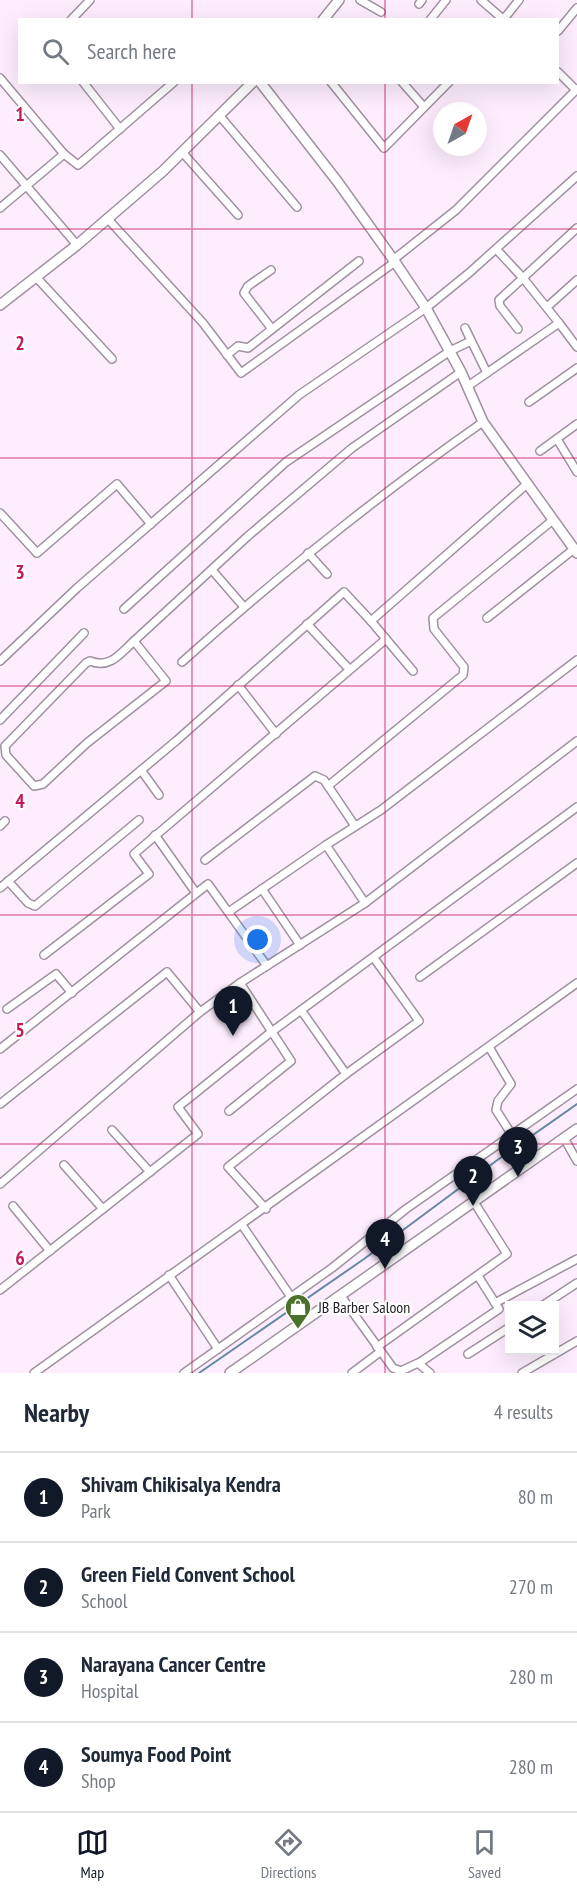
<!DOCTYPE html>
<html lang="en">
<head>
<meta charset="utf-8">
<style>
  :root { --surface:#fff; --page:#f6f6f7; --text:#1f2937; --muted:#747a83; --line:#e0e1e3; --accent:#111827 }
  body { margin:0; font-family:"PT Sans Narrow",sans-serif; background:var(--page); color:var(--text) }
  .controls { position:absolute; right:18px; bottom:18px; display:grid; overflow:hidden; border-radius:0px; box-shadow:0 6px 24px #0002 }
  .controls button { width:54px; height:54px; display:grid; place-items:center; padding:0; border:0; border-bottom:2px solid var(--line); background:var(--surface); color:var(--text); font:30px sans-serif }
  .compass { position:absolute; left:433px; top:102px; width:54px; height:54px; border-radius:50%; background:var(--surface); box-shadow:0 6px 24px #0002; rotate:40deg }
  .you { position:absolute; left:258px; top:940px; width:21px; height:21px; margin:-15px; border:4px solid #fff; border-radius:50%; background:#1a73e8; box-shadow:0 0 0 9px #1a73e833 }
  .badge { display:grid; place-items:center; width:39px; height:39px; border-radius:50%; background:var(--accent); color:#fff; font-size:20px; font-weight:700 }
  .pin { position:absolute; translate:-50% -50px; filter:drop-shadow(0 2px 3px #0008) }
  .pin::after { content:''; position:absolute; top:32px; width:21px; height:18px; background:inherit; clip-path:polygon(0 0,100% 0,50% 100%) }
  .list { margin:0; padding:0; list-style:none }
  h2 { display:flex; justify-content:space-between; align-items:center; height:78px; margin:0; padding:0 24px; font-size:26px }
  h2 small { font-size:20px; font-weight:400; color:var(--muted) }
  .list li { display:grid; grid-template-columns:39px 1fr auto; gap:18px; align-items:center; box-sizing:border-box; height:90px; padding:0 24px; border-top:2px solid var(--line) }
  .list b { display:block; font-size:22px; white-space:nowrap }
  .list p { margin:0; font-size:20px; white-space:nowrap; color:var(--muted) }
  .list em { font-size:20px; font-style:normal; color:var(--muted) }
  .icon { flex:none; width:33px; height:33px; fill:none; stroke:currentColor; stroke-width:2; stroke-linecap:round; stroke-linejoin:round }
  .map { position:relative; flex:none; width:577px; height:1373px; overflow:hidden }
  .search { position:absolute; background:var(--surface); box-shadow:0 6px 24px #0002; left:18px; right:18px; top:18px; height:66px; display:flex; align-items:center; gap:15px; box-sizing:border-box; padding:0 21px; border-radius:0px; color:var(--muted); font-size:22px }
  .sheet { height:438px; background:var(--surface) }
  nav { display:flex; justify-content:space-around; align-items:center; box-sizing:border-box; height:84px; border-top:2px solid var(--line); background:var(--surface); font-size:16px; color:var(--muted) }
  nav a { display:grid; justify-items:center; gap:3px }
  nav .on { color:var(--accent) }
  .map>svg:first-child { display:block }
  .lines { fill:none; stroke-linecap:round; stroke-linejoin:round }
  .stream { stroke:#6489a7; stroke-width:2 }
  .street-casing { stroke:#a091a1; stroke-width:10 }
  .secondary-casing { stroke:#a091a1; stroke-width:12 }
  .street { stroke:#fff; stroke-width:7 }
  .secondary { stroke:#fff; stroke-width:9 }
  .grid { fill:none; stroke:#c2185b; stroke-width:1.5; stroke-opacity:0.55 }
  .labels { text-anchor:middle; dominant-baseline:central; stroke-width:4.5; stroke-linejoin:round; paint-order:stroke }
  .poi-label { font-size:16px; fill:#262127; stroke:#fff; text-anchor:start }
  .grid-label { font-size:20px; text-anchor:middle; font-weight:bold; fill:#c2185b; stroke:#fff; stroke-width:4.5; stroke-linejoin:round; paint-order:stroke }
</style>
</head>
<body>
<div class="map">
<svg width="577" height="1373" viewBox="0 0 577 1373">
  <rect width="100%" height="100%" fill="#fdedfd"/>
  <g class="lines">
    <polyline class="stream" points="199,1373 364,1259 496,1161 577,1104"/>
    <g class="street-casing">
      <g id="street">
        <polyline points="360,0 381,12"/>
        <polyline points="481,0 504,20"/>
        <polyline points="419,4 422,0"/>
        <polyline points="71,20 90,0"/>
        <polyline points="430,20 446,0"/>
        <polyline points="503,20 519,0"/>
        <polyline points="558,31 577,8"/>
        <polyline points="558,72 576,90"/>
        <polyline points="0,78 64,154 0,208"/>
        <polyline points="83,82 120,129"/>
        <polyline points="331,82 384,148 449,82"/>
        <polyline points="402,82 424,107"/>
        <polyline points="219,115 297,207"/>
        <polyline points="182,152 238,215"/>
        <polyline points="64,154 78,165 174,82"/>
        <polyline points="0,155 77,245"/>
        <polyline points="107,218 203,323 241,373 395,262"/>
        <polyline points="393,260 456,210 577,89"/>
        <polyline points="271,270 248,286 244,293 272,329"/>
        <polyline points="36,277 112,359"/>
        <polyline points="547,307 577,280"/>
        <polyline points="559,323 577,347"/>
        <polyline points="465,328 487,373"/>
        <polyline points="518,329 500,306 499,300 577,228"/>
        <polyline points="227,355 238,346 248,348 359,261"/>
        <polyline points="468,386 559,323 523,278 497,250"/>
        <polyline points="529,402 577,368"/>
        <polyline points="557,439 577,472"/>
        <polyline points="540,451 577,424"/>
        <polyline points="0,513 37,553 117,484 151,524"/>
        <polyline points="308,553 327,574"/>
        <polyline points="212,570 244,607"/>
        <polyline points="124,609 286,462 450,351 471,341"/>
        <polyline points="487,618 574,549"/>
        <polyline points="307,624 349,669"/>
        <polyline points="386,639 413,671"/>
        <path d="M 134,641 C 120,654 110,669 90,661 L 86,663 L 5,746 L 6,755 L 34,786 L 43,784 L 87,743 L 166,681 L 134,641 L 248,536 L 352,448 L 461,372"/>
        <polyline points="0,661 77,588 299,395 426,308 469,273 577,176"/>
        <path d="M 182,662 C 278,576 377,496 483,422"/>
        <polyline points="238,685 276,734"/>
        <polyline points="0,720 84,633"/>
        <polyline points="141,770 159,795"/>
        <polyline points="328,786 463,675 464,667 434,629 433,618 553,520"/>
        <polyline points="0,826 5,821"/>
        <polyline points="155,835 196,893"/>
        <polyline points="205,860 315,776 324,780 355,826"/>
        <polyline points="8,881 28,903 35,906 139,820"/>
        <polyline points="0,888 176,741 344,592 371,621"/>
        <polyline points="262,889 300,945"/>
        <polyline points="365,903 326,845 381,810 577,660"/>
        <polyline points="230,911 326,845"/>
        <polyline points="44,955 149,874 134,854 386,639 371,621 527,484"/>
        <polyline points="420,977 577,863"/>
        <polyline points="7,1009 56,974 72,993"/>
        <polyline points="489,1047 511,1084 498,1101 496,1110 530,1163"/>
        <polyline points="0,1049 208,884 267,966"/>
        <polyline points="346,1074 419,1021 374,958"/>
        <polyline points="0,1104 167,972 200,1012"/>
        <polyline points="229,1111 291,1061 240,983"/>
        <polyline points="112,1130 150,1172"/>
        <polyline points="564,1138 577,1161"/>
        <polyline points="64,1165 103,1209"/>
        <polyline points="0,1184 200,1012 240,983 365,903 577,741"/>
        <polyline points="13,1206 50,1251"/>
        <polyline points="266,1209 228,1167 346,1074 301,1010"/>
        <polyline points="242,1225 291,1297"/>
        <polyline points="169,1275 218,1349"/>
        <polyline points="0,1290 198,1134 178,1107 270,1033 577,807"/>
        <polyline points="341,1296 393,1368 401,1371 418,1363 430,1373"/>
        <polyline points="495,1303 577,1259"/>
        <polyline points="542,1306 577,1283"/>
        <polyline points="377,1347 507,1254 474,1202"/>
        <polyline points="468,1354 510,1327"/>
        <polyline points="419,1363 499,1309 478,1276"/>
        <polyline points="34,1373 577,983"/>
        <polyline points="184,1373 332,1268 406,1209 577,1089"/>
        <polyline points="352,1373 380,1352"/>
        <polyline points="522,1373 577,1341"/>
      </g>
    </g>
    <g class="secondary-casing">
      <g id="secondary">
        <polyline points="323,20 339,0"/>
        <polyline points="260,82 337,181 395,262 426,308 461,372 483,422 577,553"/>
        <polyline points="0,305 77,245 163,171 253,82"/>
        <polyline points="230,1373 577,1129"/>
      </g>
    </g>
    <use href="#street" class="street"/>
    <use href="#secondary" class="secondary"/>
  </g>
  <path class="grid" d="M 192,0 L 192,20M 385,0 L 385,20M 192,82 L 192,1373M 385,82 L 385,1373M 0,229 L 577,229M 0,458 L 577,458M 0,686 L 577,686M 0,915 L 577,915M 0,1144 L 577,1144"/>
  <defs>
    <g id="shop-pin" transform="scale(1.35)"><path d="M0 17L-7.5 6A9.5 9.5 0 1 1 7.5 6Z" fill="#4c712b" stroke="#fff"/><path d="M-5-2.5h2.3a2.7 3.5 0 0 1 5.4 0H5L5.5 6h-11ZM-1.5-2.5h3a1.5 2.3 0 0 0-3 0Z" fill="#fff"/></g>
  </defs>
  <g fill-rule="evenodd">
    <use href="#shop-pin" x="298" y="1307"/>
  </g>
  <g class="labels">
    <g class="poi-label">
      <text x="318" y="1307">JB Barber Saloon</text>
    </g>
  </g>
  <g class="grid-label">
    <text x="20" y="121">1</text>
    <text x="20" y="350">2</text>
    <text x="20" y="579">3</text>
    <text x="20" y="808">4</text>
    <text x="20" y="1037">5</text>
    <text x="20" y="1265">6</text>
  </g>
</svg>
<div class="controls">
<button><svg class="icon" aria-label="layers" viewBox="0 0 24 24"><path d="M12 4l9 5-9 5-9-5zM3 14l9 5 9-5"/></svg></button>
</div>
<svg class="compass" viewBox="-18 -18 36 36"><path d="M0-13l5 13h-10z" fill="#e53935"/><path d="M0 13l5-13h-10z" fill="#747a83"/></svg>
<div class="you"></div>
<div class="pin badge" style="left:233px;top:1036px">1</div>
<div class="pin badge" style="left:473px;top:1206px">2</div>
<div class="pin badge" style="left:518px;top:1177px">3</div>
<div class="pin badge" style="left:385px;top:1269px">4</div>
<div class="search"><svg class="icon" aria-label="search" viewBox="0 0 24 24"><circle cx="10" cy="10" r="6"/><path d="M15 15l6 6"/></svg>Search here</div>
</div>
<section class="sheet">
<h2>Nearby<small>4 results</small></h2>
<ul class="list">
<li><span class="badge">1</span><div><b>Shivam Chikisalya Kendra</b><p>Park</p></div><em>80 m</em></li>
<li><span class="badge">2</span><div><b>Green Field Convent School</b><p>School</p></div><em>270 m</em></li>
<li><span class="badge">3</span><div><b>Narayana Cancer Centre</b><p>Hospital</p></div><em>280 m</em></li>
<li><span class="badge">4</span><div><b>Soumya Food Point</b><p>Shop</p></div><em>280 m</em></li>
</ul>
</section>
<nav>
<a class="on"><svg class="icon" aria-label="map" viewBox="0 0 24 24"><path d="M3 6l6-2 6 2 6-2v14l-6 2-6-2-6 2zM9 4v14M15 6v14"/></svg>Map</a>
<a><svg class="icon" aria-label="directions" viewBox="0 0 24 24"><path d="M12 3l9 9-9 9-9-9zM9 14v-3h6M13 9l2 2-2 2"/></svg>Directions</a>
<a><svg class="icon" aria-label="saved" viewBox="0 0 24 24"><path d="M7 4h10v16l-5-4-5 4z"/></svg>Saved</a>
</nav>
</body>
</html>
